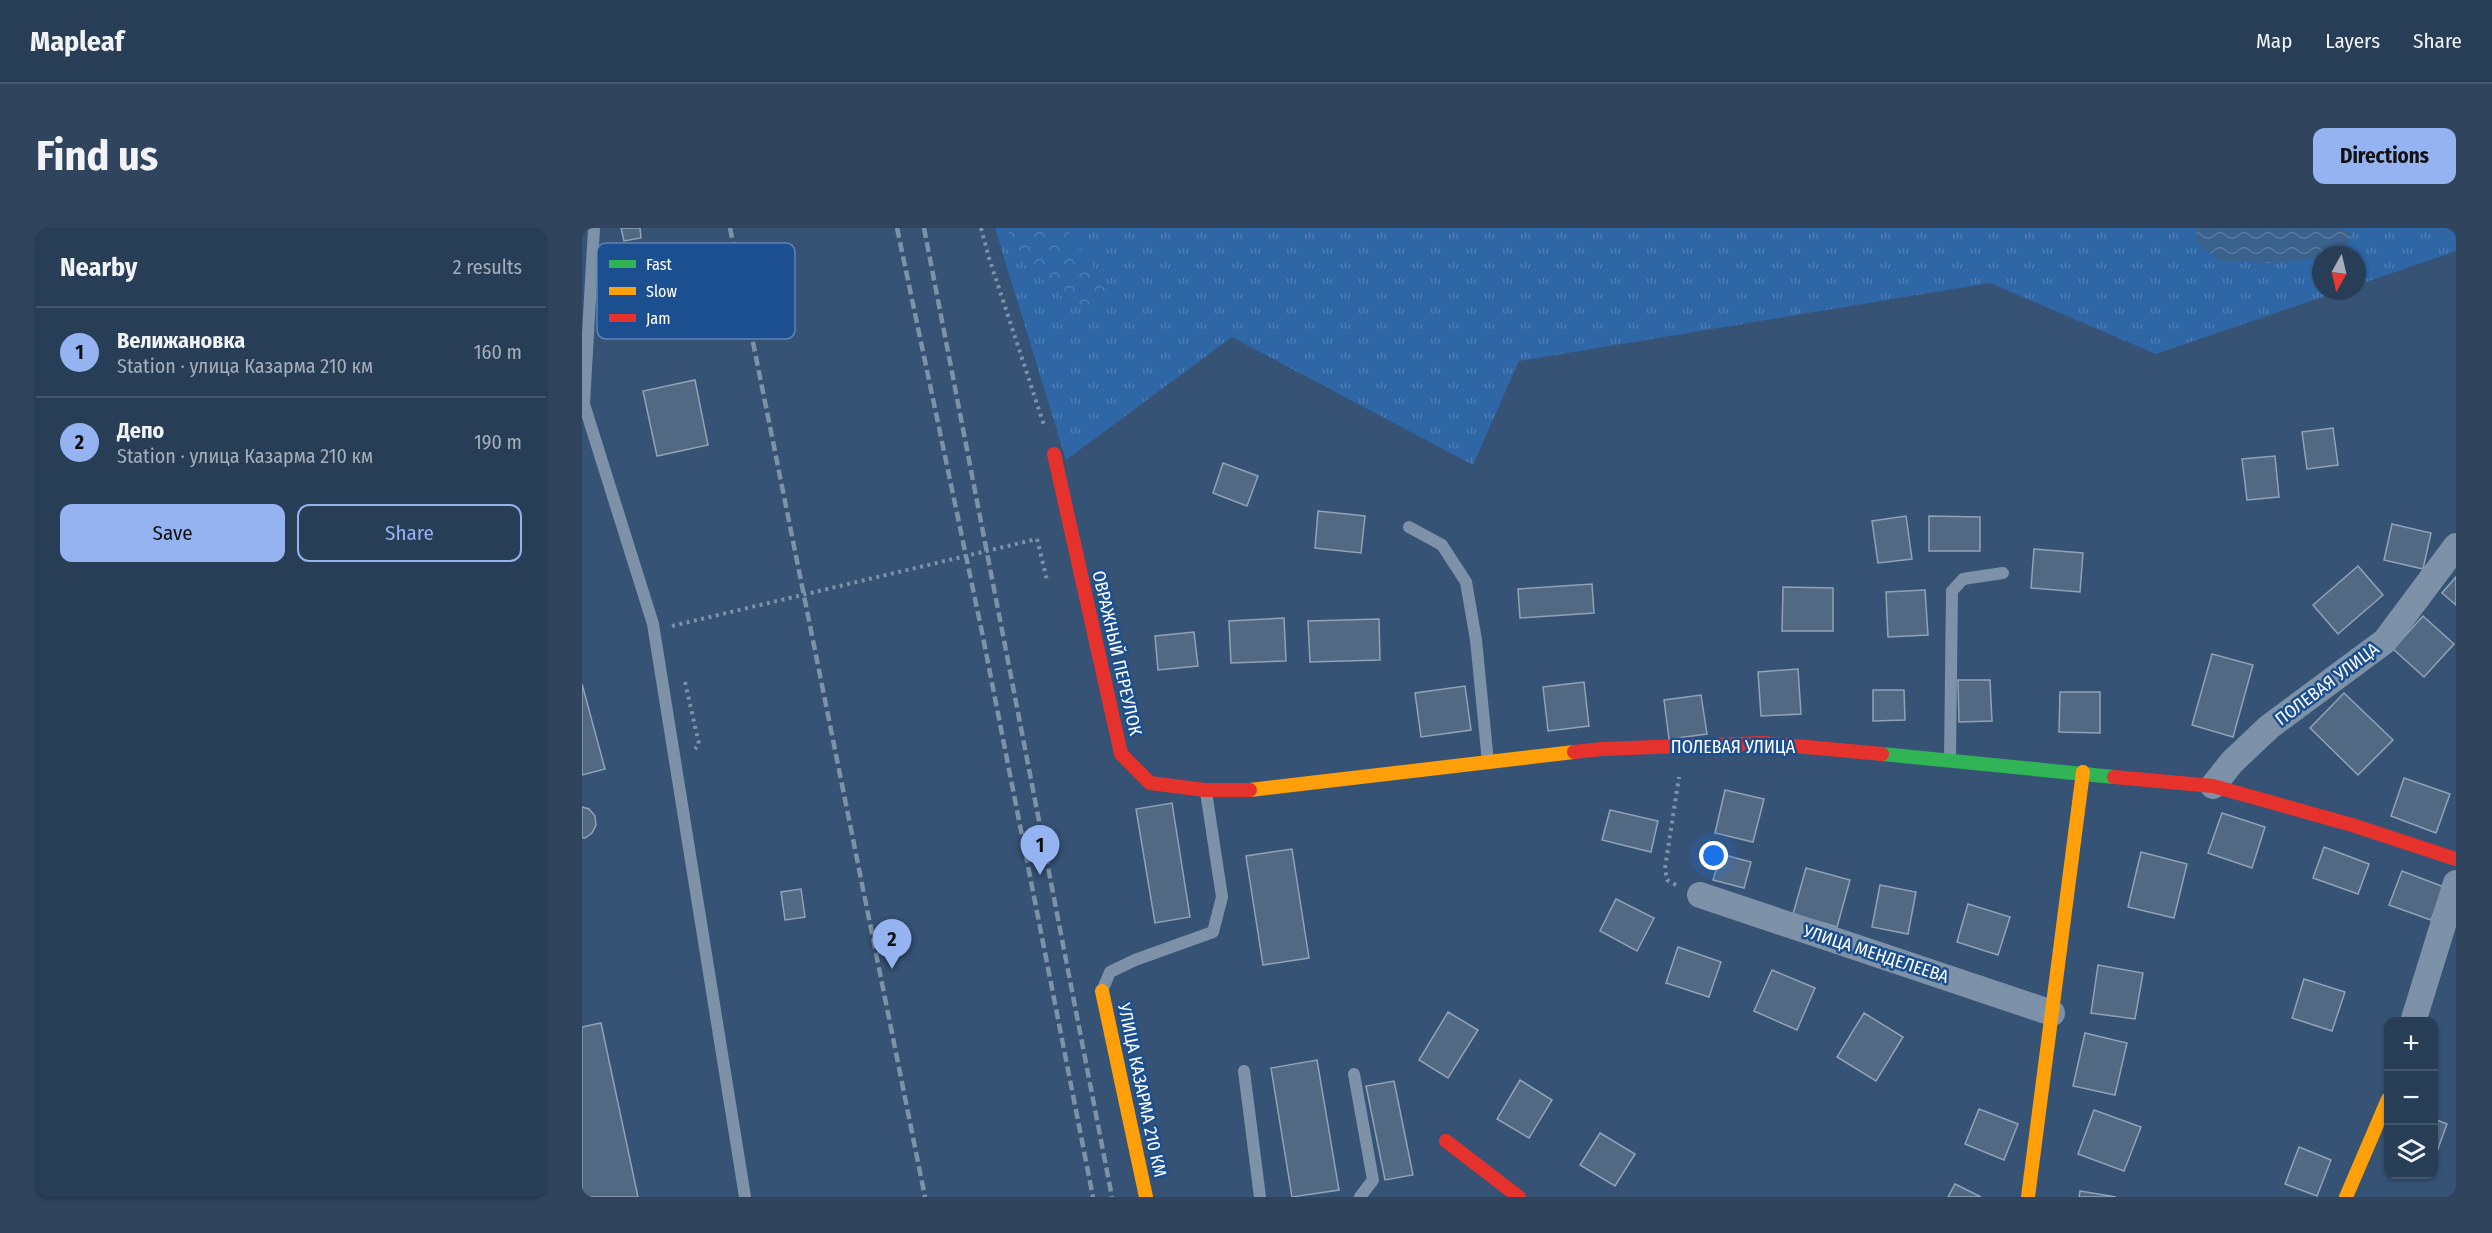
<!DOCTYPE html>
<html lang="en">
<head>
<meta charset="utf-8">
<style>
  :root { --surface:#283e57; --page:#30455d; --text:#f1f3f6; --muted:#a5aeba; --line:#44576d; --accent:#95b2f1 }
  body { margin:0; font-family:"Fira Sans Condensed",sans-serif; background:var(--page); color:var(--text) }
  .controls { position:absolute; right:18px; bottom:18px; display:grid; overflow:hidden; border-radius:12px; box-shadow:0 2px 4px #0004 }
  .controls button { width:54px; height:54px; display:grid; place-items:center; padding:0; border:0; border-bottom:2px solid var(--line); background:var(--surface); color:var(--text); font:30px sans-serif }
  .compass { position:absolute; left:1730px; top:18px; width:54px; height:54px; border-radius:50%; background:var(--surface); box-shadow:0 2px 4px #0004; rotate:188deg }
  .you { position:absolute; left:1132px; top:628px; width:21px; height:21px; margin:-15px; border:4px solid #fff; border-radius:50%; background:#1a73e8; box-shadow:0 0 0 9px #1a73e833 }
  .badge { display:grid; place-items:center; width:39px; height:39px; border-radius:50%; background:var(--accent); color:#111; font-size:20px; font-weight:700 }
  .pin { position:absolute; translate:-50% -50px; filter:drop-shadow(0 2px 3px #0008) }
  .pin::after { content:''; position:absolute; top:32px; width:21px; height:18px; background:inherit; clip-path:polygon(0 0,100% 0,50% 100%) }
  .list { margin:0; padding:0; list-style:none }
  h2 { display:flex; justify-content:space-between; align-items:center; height:78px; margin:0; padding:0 24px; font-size:26px }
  h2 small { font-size:20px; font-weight:400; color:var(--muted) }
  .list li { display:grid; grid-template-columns:39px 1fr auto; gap:18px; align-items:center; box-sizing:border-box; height:90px; padding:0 24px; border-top:2px solid var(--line) }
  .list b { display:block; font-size:22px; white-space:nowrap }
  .list p { margin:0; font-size:20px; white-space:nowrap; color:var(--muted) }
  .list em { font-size:20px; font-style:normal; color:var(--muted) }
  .actions { display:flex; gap:12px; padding:18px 24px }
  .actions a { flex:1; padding:14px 0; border:2px solid var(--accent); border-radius:12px; text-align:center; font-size:21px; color:var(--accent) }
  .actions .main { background:var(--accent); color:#111 }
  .icon { flex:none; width:33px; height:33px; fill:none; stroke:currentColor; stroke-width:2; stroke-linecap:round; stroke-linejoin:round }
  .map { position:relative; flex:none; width:1874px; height:969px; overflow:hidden; border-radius:12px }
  header { display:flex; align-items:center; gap:36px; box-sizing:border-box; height:84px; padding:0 30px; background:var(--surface); border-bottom:2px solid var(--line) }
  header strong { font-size:28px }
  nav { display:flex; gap:33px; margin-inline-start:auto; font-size:21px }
  .intro { display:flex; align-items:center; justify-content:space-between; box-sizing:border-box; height:144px; padding:0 36px }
  h1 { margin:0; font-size:42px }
  .button { padding:15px 27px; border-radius:12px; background:var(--accent); color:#111; font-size:21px; font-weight:700 }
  main { display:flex; gap:36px; padding:0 36px }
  aside { flex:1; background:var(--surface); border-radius:12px; box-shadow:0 2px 4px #0004 }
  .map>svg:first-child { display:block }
  .grass { fill:url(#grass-tufts) }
  .forest { fill:url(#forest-crowns) }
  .water { fill:url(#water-waves) }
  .building { fill:#526984; stroke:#92a2b6; stroke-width:1.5 }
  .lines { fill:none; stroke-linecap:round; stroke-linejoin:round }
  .path { stroke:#7d92a8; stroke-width:4; stroke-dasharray:3 4.5; stroke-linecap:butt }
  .lane { stroke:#7d92a8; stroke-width:12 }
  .street { stroke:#7d92a8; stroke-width:26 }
  .fast { stroke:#30b455; stroke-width:14 }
  .slow { stroke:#ff9f0a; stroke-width:14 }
  .jam { stroke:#e5322d; stroke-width:14 }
  .rail { stroke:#7e92a7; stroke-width:4.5; stroke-dasharray:10 4.5; stroke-linecap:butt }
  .path-bridge { stroke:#7d92a8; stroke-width:4; stroke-dasharray:3 4.5; stroke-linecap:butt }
  .labels { text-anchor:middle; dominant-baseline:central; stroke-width:5; stroke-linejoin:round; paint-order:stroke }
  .street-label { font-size:18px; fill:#fff; stroke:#1b4f8f }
  .key { fill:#1b4f8f; stroke:#5f84b1; stroke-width:1.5 }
  .key-label { font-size:16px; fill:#fff }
</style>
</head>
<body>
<header>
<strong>Mapleaf</strong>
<nav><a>Map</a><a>Layers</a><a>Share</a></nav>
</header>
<div class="intro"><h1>Find us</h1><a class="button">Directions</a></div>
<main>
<aside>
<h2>Nearby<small>2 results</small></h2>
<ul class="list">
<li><span class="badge">1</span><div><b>Велижановка</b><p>Station · улица Казарма 210 км</p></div><em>160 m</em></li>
<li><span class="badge">2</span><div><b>Депо</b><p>Station · улица Казарма 210 км</p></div><em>190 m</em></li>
</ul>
<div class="actions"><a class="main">Save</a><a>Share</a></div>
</aside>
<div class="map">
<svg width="1874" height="969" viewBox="0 0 1874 969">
  <defs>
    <pattern id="grass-tufts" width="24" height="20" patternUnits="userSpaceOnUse" patternTransform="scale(1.5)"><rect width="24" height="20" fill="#2f66a5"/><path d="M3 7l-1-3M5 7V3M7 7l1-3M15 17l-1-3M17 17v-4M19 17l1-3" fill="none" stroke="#4e7db2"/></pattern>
    <pattern id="forest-crowns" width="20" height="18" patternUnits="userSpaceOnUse" patternTransform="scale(1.5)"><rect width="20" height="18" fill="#2f66a5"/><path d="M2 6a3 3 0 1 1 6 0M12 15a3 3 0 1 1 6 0" fill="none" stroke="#4e7db2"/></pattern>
    <pattern id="water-waves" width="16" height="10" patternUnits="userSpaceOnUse" patternTransform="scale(1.5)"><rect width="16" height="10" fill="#3b618d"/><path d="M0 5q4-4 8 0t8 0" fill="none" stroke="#58799e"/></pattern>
  </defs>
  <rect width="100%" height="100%" fill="#365274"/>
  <polygon class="grass" points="413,0 1874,0 1874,23 1775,57 1775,27 1739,27 1739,63 1758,63 1574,126 1408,55 937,133 891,237 650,109 484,232"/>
  <polygon class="forest" points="426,0 484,0 527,62 508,81 481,69 440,34 430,9 430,17"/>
  <polygon class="water" points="1613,0 1757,0 1769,5 1761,27 1739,27 1739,30 1690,35 1640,33 1617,17"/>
  <g class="building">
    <polygon points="39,0 58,0 59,10 42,13"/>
    <polygon points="113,152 126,217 75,228 61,163"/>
    <polygon points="1751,200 1756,237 1725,241 1720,204"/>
    <polygon points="1693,228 1697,269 1665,272 1660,231"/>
    <polygon points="641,235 676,248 665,278 631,265"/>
    <polygon points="736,283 783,288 779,325 733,320"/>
    <polygon points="1324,288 1330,331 1296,335 1290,293"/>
    <polygon points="1347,288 1398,289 1398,323 1347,323"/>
    <polygon points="1810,296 1849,305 1841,341 1802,332"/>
    <polygon points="1452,321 1501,325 1498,364 1449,360"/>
    <polygon points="1776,338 1801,367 1756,406 1731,377"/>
    <polygon points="1874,349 1874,377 1860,365"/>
    <polygon points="1010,356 1012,385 938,390 936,361"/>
    <polygon points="1201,359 1251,360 1251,403 1200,403"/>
    <polygon points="1343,362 1346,407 1306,409 1304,364"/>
    <polygon points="1841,388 1872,416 1842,449 1811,421"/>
    <polygon points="702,390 704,433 649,435 647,393"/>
    <polygon points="797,391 798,432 728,434 726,393"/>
    <polygon points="612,404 616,438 576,442 573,408"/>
    <polygon points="1630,426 1671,437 1651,509 1610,497"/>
    <polygon points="1216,441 1219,486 1179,488 1176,444"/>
    <polygon points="1376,452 1408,452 1410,493 1377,494"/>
    <polygon points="1002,454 1007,498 966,503 961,459"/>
    <polygon points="0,456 23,541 0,547"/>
    <polygon points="883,458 889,502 839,509 833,465"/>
    <polygon points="1291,462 1322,462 1323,492 1291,493"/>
    <polygon points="1478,464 1518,464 1518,505 1477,504"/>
    <polygon points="1762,465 1811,512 1776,547 1728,500"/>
    <polygon points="1119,467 1125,506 1087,511 1082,472"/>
    <polygon points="1822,550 1868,566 1854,605 1809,588"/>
    <polygon points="1143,562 1182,571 1171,614 1133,605"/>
    <polygon points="590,575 608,689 573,695 554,581"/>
    <polygon points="0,579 7,581 13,588 14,597 10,605 3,610 0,610"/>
    <polygon points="1028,582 1076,593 1069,624 1020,612"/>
    <polygon points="1640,585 1683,599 1670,640 1626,625"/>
    <polygon points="1742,619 1787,636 1776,666 1731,650"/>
    <polygon points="710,621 727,730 681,737 664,628"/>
    <polygon points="1559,624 1605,636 1592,690 1546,679"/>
    <polygon points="1139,626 1169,634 1162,660 1131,652"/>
    <polygon points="1224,640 1268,652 1255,699 1211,686"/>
    <polygon points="1820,643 1862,659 1849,692 1807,677"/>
    <polygon points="1298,657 1334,664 1326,706 1290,699"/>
    <polygon points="219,661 223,689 203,692 199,664"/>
    <polygon points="1034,671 1072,690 1055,723 1018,703"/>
    <polygon points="1386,676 1428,689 1416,727 1375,714"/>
    <polygon points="1096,719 1139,734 1127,769 1084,755"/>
    <polygon points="1516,737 1561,745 1553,791 1509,785"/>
    <polygon points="1190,742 1233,760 1215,802 1172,783"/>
    <polygon points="1722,751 1763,764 1750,803 1710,790"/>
    <polygon points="866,784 896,802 866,850 837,832"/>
    <polygon points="1282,785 1321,809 1294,853 1255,829"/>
    <polygon points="19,795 56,969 0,969 0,799"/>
    <polygon points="1503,805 1545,815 1533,867 1491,858"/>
    <polygon points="735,832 757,962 710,969 689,840"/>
    <polygon points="938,852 970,872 947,910 915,891"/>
    <polygon points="812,853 831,947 803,952 784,858"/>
    <polygon points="1397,881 1436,896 1422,932 1383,916"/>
    <polygon points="1512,882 1559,899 1542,943 1496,926"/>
    <polygon points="1852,891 1865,896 1853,929 1852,929"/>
    <polygon points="1018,905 1053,926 1033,958 998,937"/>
    <polygon points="1717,919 1749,932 1735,968 1703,956"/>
    <polygon points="1373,956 1399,969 1366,969"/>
    <polygon points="1498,963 1534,969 1497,969"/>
  </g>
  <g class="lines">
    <g class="path">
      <polyline points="399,0 407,30 462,197"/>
      <polyline points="455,311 465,352"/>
      <polyline points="103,454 117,516 113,521"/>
      <polyline points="1094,657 1085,652 1083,640 1097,549"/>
    </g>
    <g class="lane">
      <polyline points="12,0 2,176 71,396 163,969"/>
      <polyline points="827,299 860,317 884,354 894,412 906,534"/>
      <polyline points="1368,530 1370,363 1381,351 1421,345"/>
      <polyline points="520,763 528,744 553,732 631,704 640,669 624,564"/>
      <polyline points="662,843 678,969"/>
      <polyline points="772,846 791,952 778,969"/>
    </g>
    <g class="street">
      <polyline points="1631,558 1650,534 1687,499 1803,413 1874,318"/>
      <polyline points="1118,667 1470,785"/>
      <polyline points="1831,794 1874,655"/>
    </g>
    <polyline class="fast" points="1300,526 1532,549"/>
    <g class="slow">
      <polyline points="668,562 992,524"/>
      <polyline points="520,763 564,969"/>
      <polyline points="1446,969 1501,544"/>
      <polyline points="1764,969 1806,871"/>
    </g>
    <g class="jam">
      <polyline points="472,226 539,526 568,555 623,562 668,562"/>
      <polyline points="992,524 1020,521 1181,515 1300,526"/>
      <polyline points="1532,549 1631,558 1770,597 1874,631"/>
      <polyline points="864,913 937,969"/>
    </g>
    <g class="rail">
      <polyline points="148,0 343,969"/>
      <polyline points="315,0 400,404 511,969"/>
      <polyline points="342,0 530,969"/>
    </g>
    <polyline class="path-bridge" points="90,398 455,311"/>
  </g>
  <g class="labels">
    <g class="street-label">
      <text transform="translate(535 425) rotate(77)">ОВРАЖНЫЙ ПЕРЕУЛОК</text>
      <text transform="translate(1745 456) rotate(-37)">ПОЛЕВАЯ УЛИЦА</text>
      <text x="1151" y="519">ПОЛЕВАЯ УЛИЦА</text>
      <text transform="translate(1294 726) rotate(18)">УЛИЦА МЕНДЕЛЕЕВА</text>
      <text transform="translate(560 862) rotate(78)">УЛИЦА КАЗАРМА 210 КМ</text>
    </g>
  </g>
  <rect x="15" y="15" width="198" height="96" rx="9" class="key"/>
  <rect x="27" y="32" width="27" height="8" fill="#30b455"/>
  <rect x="27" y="59" width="27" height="8" fill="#ff9f0a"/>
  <rect x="27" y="86" width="27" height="8" fill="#e5322d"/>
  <g class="key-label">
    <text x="64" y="42">Fast</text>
    <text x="64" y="69">Slow</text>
    <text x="64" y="96">Jam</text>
  </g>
</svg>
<div class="controls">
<button>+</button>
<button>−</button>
<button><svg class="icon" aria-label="layers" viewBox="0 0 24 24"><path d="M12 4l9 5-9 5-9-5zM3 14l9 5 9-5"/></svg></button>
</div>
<svg class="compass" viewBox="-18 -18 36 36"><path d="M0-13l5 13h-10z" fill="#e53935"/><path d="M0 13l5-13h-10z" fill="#a5aeba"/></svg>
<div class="you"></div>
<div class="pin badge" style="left:458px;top:647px">1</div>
<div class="pin badge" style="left:310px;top:741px">2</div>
</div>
</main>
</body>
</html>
